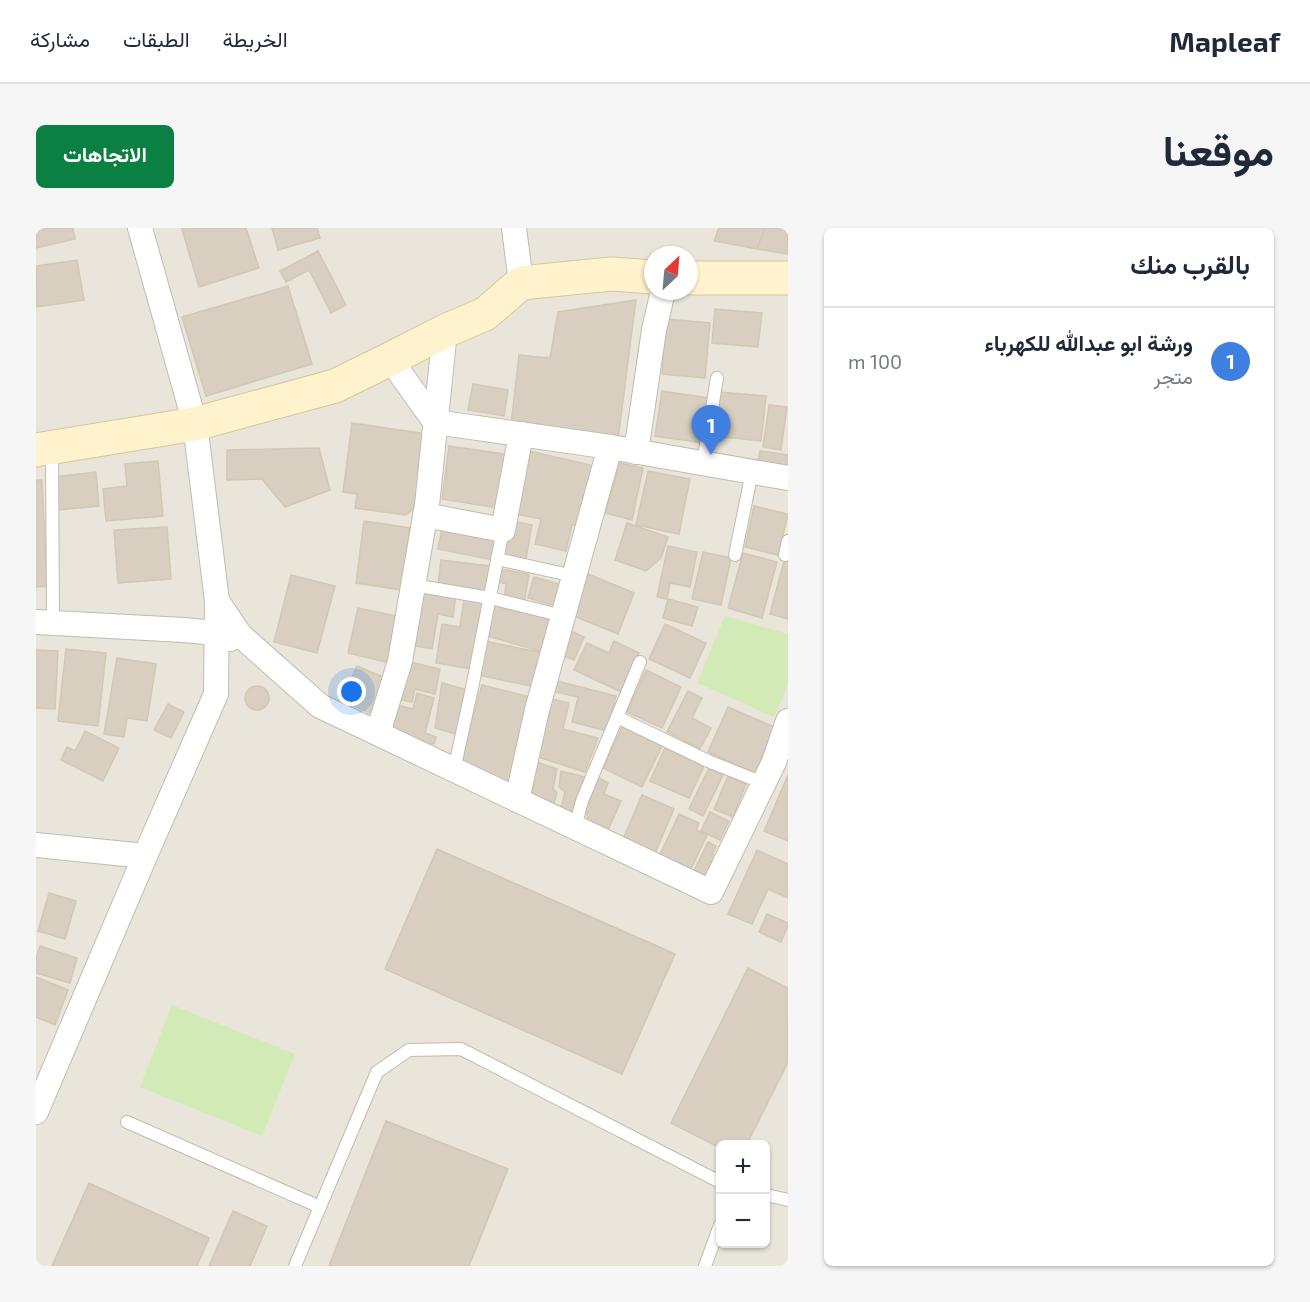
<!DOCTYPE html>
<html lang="ar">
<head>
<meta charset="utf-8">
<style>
  :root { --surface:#fff; --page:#f6f6f7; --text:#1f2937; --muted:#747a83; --line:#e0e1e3; --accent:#0b8043 }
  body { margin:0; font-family:"Exo 2",Vazirmatn,sans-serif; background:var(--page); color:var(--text); direction:rtl }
  .controls { position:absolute; right:18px; bottom:18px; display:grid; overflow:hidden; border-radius:9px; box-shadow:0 2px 4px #0004 }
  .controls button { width:54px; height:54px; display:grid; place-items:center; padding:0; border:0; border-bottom:2px solid var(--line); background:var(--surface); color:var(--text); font:30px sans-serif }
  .compass { position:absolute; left:608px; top:18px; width:54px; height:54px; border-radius:50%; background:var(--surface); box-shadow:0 2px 4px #0004; rotate:26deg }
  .you { position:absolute; left:316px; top:464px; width:21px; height:21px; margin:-15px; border:4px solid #fff; border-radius:50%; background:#1a73e8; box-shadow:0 0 0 9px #1a73e833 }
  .badge { display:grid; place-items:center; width:39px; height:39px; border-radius:50%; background:var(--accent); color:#fff; font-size:20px; font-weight:700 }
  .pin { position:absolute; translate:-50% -50px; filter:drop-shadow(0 2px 3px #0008) }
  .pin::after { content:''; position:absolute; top:32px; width:21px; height:18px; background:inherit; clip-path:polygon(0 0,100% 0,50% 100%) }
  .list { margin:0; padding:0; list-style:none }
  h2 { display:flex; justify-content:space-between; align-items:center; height:78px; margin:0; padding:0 24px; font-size:26px }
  h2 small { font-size:20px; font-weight:400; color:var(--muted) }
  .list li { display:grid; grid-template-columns:39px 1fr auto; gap:18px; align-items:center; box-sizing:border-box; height:108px; padding:0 24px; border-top:2px solid var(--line) }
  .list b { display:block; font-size:22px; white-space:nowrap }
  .list p { margin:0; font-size:20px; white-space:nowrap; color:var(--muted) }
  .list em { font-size:20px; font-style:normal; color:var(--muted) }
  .map { position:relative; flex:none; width:752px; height:1038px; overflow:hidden; direction:ltr; border-radius:9px }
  header { display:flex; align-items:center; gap:36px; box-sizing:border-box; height:84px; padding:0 30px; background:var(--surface); border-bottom:2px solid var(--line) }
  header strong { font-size:28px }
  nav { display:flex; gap:33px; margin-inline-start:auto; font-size:21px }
  .intro { display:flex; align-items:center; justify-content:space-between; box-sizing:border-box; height:144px; padding:0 36px }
  h1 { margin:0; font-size:42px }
  .button { padding:15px 27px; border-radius:9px; background:var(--accent); color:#fff; font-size:21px; font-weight:700 }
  main { display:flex; gap:36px; padding:0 36px }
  aside { flex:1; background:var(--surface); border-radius:9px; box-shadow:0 2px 4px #0004 }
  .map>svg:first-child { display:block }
  .residential { fill:#eae5da; fill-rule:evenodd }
  .green { fill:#d2eab5 }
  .building { fill:#d8cfc1; stroke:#d3c7b4; stroke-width:1.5 }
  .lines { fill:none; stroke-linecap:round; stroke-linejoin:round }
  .lane-casing { stroke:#c2bbae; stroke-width:14 }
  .street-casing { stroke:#c2bbae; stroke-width:26 }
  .secondary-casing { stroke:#d6c79b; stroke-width:35 }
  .lane { stroke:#fff; stroke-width:12 }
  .street { stroke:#fff; stroke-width:24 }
  .secondary { stroke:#fff3cd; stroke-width:33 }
</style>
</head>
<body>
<header>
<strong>Mapleaf</strong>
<nav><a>الخريطة</a><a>الطبقات</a><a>مشاركة</a></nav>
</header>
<div class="intro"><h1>موقعنا</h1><a class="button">الاتجاهات</a></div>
<main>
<aside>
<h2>بالقرب منك<small></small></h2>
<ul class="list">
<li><span class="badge" style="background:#3f7fe0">1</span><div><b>ورشة ابو عبدالله للكهرباء</b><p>متجر</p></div><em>100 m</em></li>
</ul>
</aside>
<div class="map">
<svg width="752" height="1038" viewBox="0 0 752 1038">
  <rect width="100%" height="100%" fill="#f6f3ec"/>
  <path class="residential" d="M 0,0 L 752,0 L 752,1038 L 0,1038 ZM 617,27 L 653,27 L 653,63 L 617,63 ZM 684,916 L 730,916 L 730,1016 L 684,1016 Z"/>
  <g class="green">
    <polygon points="689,388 752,406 752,456 738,489 661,455"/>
    <polygon points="136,777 259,826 226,908 104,859"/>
  </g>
  <g class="building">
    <polygon points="0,0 37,0 39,11 0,20"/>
    <polygon points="150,0 210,0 223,40 163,59 146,1"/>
    <polygon points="236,0 281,0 284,10 242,22"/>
    <polygon points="683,0 729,0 721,21 678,13"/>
    <polygon points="729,0 752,0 752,26 721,21"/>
    <polygon points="282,23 310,77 295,85 273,42 250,54 244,43"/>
    <polygon points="41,32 48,72 1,79 0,38"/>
    <polygon points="252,58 276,136 170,168 146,89"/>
    <polygon points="600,72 582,211 475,197 483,127 514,130 522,84"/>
    <polygon points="679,81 726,85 722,119 676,115"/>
    <polygon points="630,91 674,95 669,150 626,146"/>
    <polygon points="437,156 472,162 468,188 432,182"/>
    <polygon points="626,163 672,170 666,215 619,208"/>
    <polygon points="683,164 730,168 725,213 678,208"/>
    <polygon points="733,177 751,179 745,222 727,219"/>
    <polygon points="316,195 391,206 382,276 370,287 319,280 321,266 307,264"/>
    <polygon points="413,218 468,226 461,280 406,271"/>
    <polygon points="283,220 294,262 249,279 226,251 191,252 191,222"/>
    <polygon points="493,223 559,238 547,297 536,297 530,323 499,316 505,291 479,286"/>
    <polygon points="724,223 752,227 752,245 721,240"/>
    <polygon points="122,233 127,288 70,293 67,261 91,258 89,236"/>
    <polygon points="584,235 607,240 596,292 569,285"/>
    <polygon points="612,243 654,251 643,306 600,297"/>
    <polygon points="60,244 63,278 22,282 19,249"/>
    <polygon points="0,252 6,252 11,358 0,359"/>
    <polygon points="718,278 752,286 742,327 709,319"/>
    <polygon points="328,293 374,300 365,362 320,355"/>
    <polygon points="475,293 496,297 490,331 468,327"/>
    <polygon points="591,295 632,309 625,330 610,343 579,332"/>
    <polygon points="131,299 135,351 82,355 78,302"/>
    <polygon points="406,300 462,311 458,332 402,321"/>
    <polygon points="632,318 661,324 654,359 634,355 631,371 621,369"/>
    <polygon points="667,324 695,330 685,377 656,371"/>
    <polygon points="707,325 741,334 726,390 692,380"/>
    <polygon points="405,332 454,338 450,363 402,356"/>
    <polygon points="748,333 752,334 752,391 734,386"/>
    <polygon points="465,341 493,346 488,376 468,373 470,356 463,354"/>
    <polygon points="552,346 598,365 582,406 535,387"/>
    <polygon points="255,347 299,358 281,425 238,414"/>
    <polygon points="498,349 527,357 520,378 492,370"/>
    <polygon points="387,362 420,367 417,389 402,386 396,421 378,418"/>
    <polygon points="428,371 447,374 435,441 400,435 406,396 424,399"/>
    <polygon points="632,371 662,379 656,398 627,390"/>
    <polygon points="459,375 516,392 507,424 448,407 455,381"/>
    <polygon points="322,380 365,389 354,435 312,425"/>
    <polygon points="629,396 670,415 654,450 613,431"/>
    <polygon points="533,402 548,409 538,432 523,426"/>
    <polygon points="449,413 507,425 500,459 442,447"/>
    <polygon points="578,413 603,425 585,464 538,442 551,415 573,425"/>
    <polygon points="30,421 70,425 62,498 22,493"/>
    <polygon points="0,422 22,423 19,481 0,480"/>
    <polygon points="81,430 120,436 111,493 91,490 88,509 68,506"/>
    <polygon points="370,433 404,441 399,466 379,461 376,474 362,471"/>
    <polygon points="321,438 349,450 333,485 306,472"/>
    <polygon points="610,442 645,459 626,500 591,484"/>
    <polygon points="517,452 580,468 571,503 536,494 542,469 515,463"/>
    <polygon points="406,455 432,462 423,507 399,500"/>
    <polygon points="446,457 494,469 475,556 424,535"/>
    <circle cx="221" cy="470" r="12"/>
    <polygon points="652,463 666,470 656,490 675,500 664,521 631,504"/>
    <polygon points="381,465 398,470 389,505 400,509 398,516 353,504 361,477 377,481"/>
    <polygon points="512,470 533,475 527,501 562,510 549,544 502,529"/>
    <polygon points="132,476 148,484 135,510 118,502"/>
    <polygon points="692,479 738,499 719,545 672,524"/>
    <polygon points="586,499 626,518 606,559 567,540"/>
    <polygon points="49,503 83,520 67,553 25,532 31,519 39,523"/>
    <polygon points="629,520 668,538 653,570 614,553"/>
    <polygon points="501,534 521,541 517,560 521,565 517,580 499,572 493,561"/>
    <polygon points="673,540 687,547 667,588 653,581"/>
    <polygon points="525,543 549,549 543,564 538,589 524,583 529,564 523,559"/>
    <polygon points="752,547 752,613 728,603"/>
    <polygon points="692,548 710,556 697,589 678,581"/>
    <polygon points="563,550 572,555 568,566 585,573 572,602 552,594 550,580"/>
    <polygon points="606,567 638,581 619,625 587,611"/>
    <polygon points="674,584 693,593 684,612 665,603"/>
    <polygon points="643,586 663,595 660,602 671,607 654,643 623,629"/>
    <polygon points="672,614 680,618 676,626 686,631 678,648 671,644 668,651 657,645"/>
    <polygon points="401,621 639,726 586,846 349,741"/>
    <polygon points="721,622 752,636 752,670 732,661 716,696 692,686"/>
    <polygon points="13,665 40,673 29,711 2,703"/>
    <polygon points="731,686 752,695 752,698 745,714 723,704"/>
    <polygon points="4,718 41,730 34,755 0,745 0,730"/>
    <polygon points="712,740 752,760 752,834 711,916 684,916 684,920 635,895"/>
    <polygon points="0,749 32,762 19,797 0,789"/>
    <polygon points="350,893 472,941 433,1038 293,1038"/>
    <polygon points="53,955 173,1010 161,1038 16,1038"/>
    <polygon points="197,983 231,998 214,1038 173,1038"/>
  </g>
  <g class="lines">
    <g class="lane-casing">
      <g id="lane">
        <polyline points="16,221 17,395"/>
        <polyline points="667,235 681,150"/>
        <polyline points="699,327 716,244"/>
        <polyline points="749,327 752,313"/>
        <polyline points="461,331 538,348"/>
        <polyline points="377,357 454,370 527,388"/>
        <polyline points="581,489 672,533 727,555"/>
        <polyline points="418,542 436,460 467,302"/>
        <polyline points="539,599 546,573 604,434"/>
        <polyline points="91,894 284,979"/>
        <polyline points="730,967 752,972"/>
        <polyline points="259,1038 341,844 373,822 425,821 684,954"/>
        <polyline points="669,1038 684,997"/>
      </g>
    </g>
    <g class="street-casing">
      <g id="street">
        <polyline points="478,0 485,55"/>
        <polyline points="354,131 399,194 574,219 752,250"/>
        <polyline points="600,224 618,102 627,63"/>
        <polyline points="389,287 467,302 485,206"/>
        <polyline points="181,373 204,407 284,478 675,664 738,534 752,493"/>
        <polyline points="0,394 147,402 180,405 194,411"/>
        <polyline points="342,505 364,433 391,277 409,103"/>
        <polyline points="481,572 501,482 574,219"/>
        <polyline points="0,617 109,628"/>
        <polyline points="0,884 109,628 180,466 181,373 159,196 104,0"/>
      </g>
    </g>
    <g class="secondary-casing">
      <g id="secondary">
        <polyline points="653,50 752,50"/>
        <polyline points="0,222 159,196 299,158 354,131 409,103 449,86 485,55 575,46 617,49"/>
      </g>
    </g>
    <use href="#lane" class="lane"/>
    <use href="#street" class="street"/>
    <use href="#secondary" class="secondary"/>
  </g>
</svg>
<div class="controls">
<button>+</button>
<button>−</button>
</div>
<svg class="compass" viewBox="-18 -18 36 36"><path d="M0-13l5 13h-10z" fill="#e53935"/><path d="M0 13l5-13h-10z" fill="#747a83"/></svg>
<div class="you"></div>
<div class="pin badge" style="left:675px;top:227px;background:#3f7fe0">1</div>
</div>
</main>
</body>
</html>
